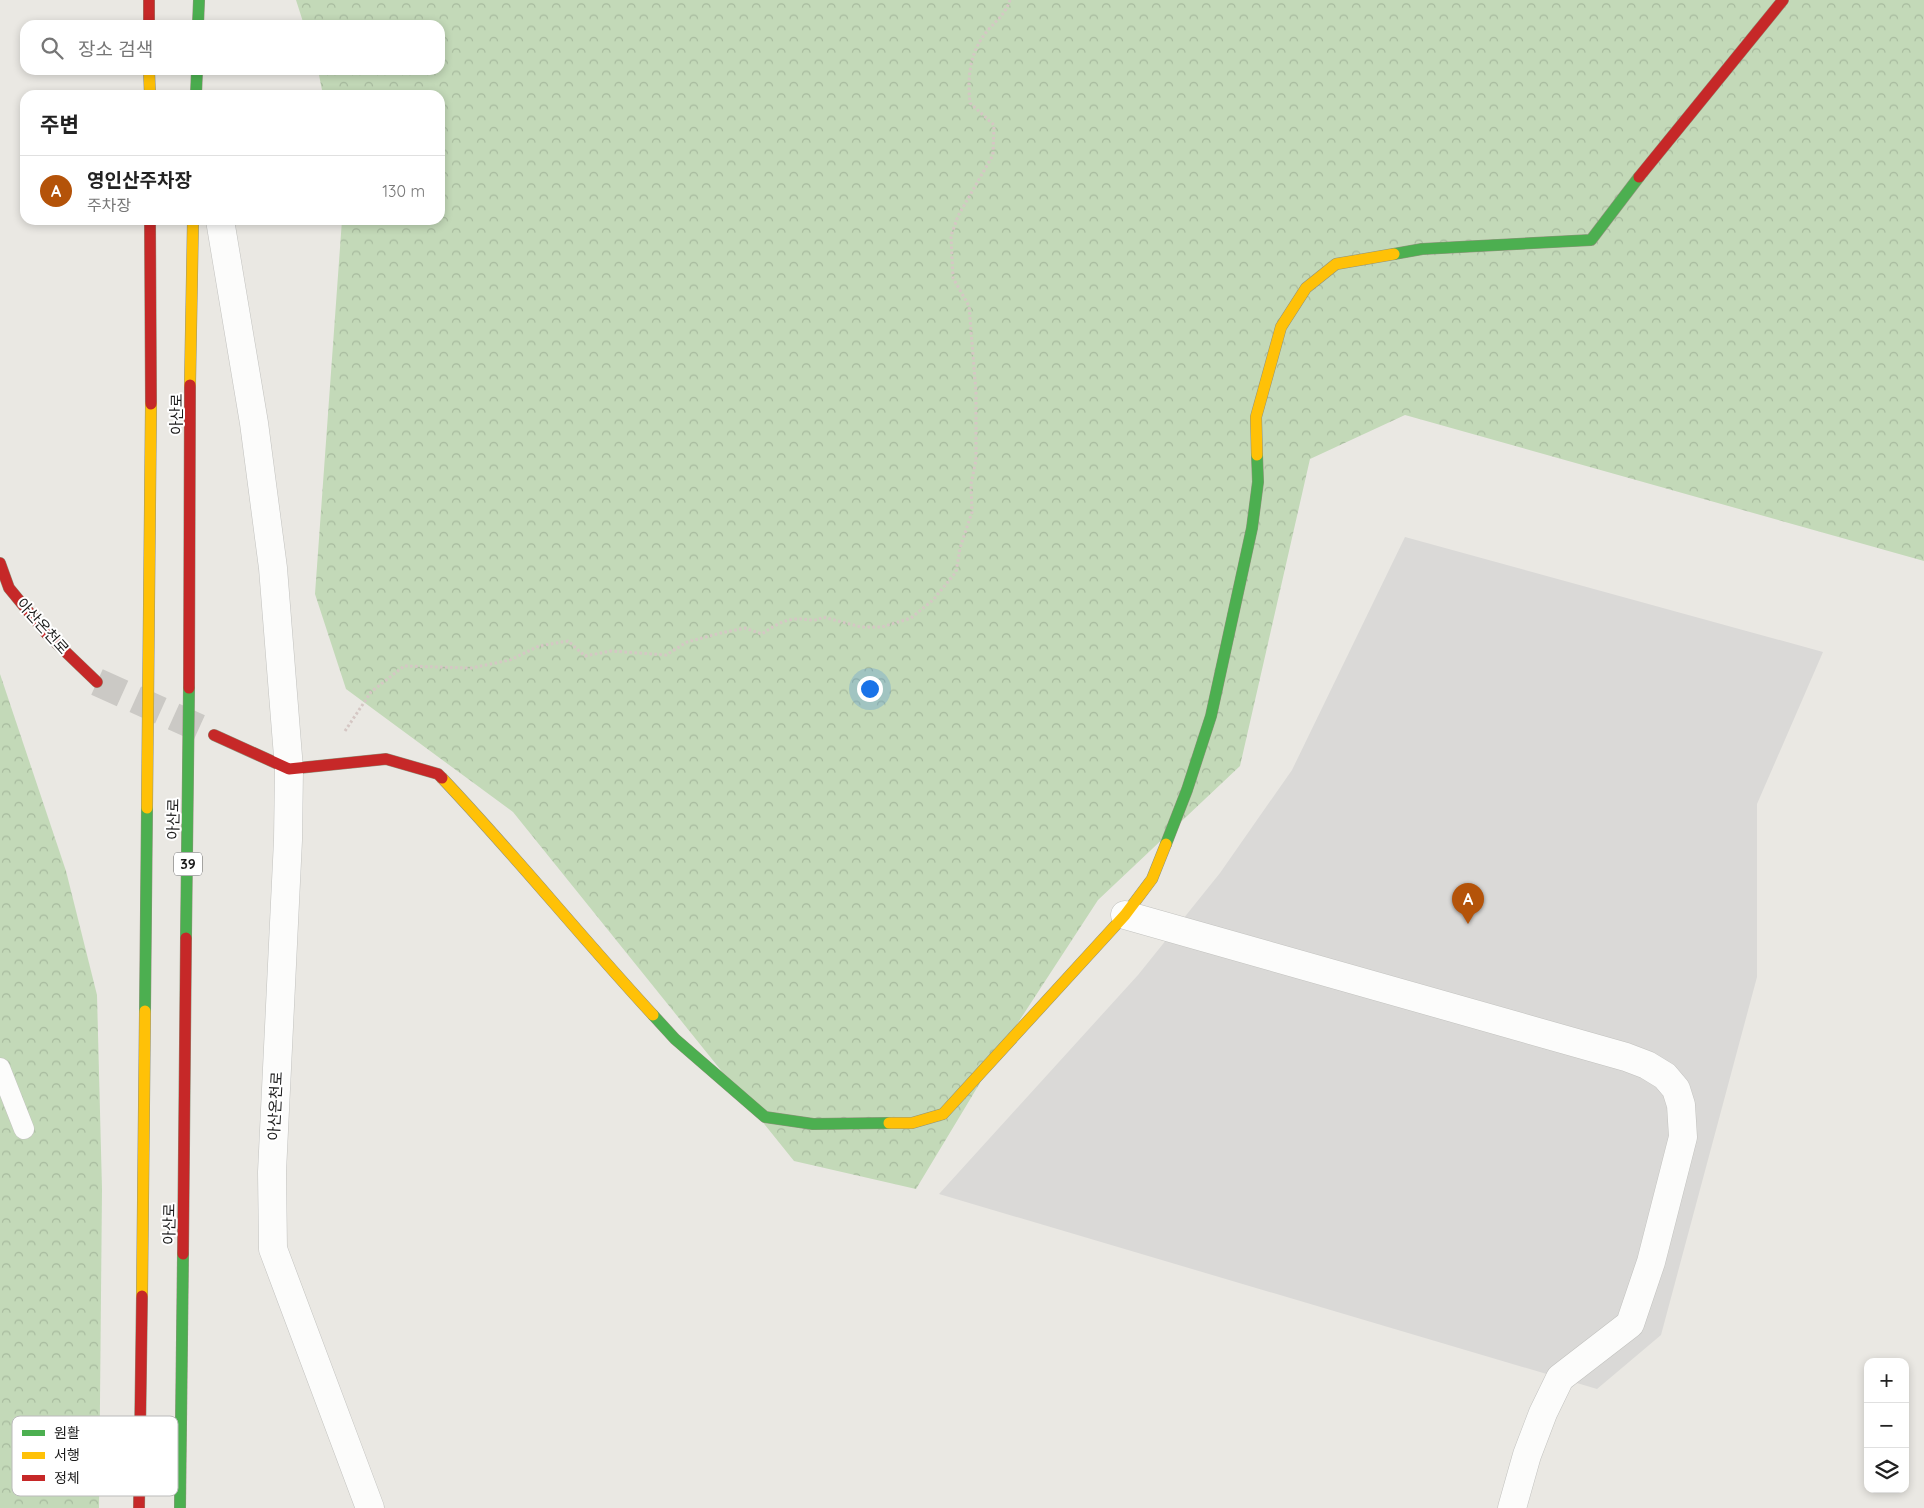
<!DOCTYPE html>
<html lang="ko">
<head>
<meta charset="utf-8">
<style>
  :root { --surface:#fff; --page:#f2f2f2; --text:#222; --muted:#767676; --line:#e0e0e0; --accent:#b45309 }
  body { margin:0; font-family:Quicksand,"Noto Sans KR",sans-serif; background:var(--page); color:var(--text) }
  .controls { position:absolute; right:15px; bottom:15px; display:grid; overflow:hidden; border-radius:10px; box-shadow:0 2px 8px #0003 }
  .controls button { width:45px; height:45px; display:grid; place-items:center; padding:0; border:0; border-bottom:1px solid var(--line); background:var(--surface); color:var(--text); font:25px sans-serif }
  .you { position:absolute; left:869px; top:688px; width:18px; height:18px; margin:-12px; border:4px solid #fff; border-radius:50%; background:#1a73e8; box-shadow:0 0 0 8px #1a73e833 }
  .badge { display:grid; place-items:center; width:32px; height:32px; border-radius:50%; background:var(--accent); color:#fff; font-size:16px; font-weight:700 }
  .pin { position:absolute; translate:-50% -41px; filter:drop-shadow(0 1px 2px #0008) }
  .pin::after { content:''; position:absolute; top:26px; width:18px; height:15px; background:inherit; clip-path:polygon(0 0,100% 0,50% 100%) }
  .list { margin:0; padding:0; list-style:none }
  h2 { display:flex; justify-content:space-between; align-items:center; height:65px; margin:0; padding:0 20px; font-size:21px }
  h2 small { font-size:16px; font-weight:400; color:var(--muted) }
  .list li { display:grid; grid-template-columns:32px 1fr auto; gap:15px; align-items:center; box-sizing:border-box; height:70px; padding:0 20px; border-top:1px solid var(--line) }
  .list b { display:block; font-size:19px; white-space:nowrap }
  .list p { margin:0; font-size:16px; white-space:nowrap; color:var(--muted) }
  .list em { font-size:16px; font-style:normal; color:var(--muted) }
  .icon { flex:none; width:28px; height:28px; fill:none; stroke:currentColor; stroke-width:2; stroke-linecap:round; stroke-linejoin:round }
  .map { position:relative; flex:none; width:1924px; height:1508px; overflow:hidden }
  .search { position:absolute; background:var(--surface); box-shadow:0 2px 8px #0003; left:20px; top:20px; width:425px; height:55px; display:flex; align-items:center; gap:12px; box-sizing:border-box; padding:0 18px; border-radius:15px; color:var(--muted); font-size:19px }
  .panel { position:absolute; background:var(--surface); box-shadow:0 2px 8px #0003; left:20px; top:90px; width:425px; height:135px; border-radius:15px }
  .map>svg:first-child { display:block }
  .forest { fill:url(#forest-crowns) }
  .parking { fill:#dad9d7 }
  .lines { fill:none; stroke-linecap:round; stroke-linejoin:round }
  .secondary-tunnel { stroke:#cbc9c5; stroke-width:28; stroke-dasharray:28 14; stroke-linecap:butt }
  .lane-casing { stroke:#c2c2bf; stroke-width:21 }
  .street-casing { stroke:#c2c2bf; stroke-width:29 }
  .fast-casing { stroke:#90927c; stroke-width:12 }
  .slow-casing { stroke:#90927c; stroke-width:12 }
  .jam-casing { stroke:#90927c; stroke-width:12 }
  .path { stroke:#d5c7c4; stroke-width:3; stroke-dasharray:2.5 2.5; stroke-linecap:butt }
  .lane { stroke:#fcfcfb; stroke-width:20 }
  .street { stroke:#fcfcfb; stroke-width:28 }
  .fast { stroke:#4caf50; stroke-width:11 }
  .slow { stroke:#ffc107; stroke-width:11 }
  .jam { stroke:#c62828; stroke-width:11 }
  .labels { text-anchor:middle; dominant-baseline:central; stroke-width:4; stroke-linejoin:round; paint-order:stroke }
  .shield { fill:#fff; stroke:#5f5f5f; stroke-width:1 }
  .shield-label { font-size:14px; font-weight:bold; fill:#1b1b1b }
  .street-label { font-size:15px; fill:#1b1b1b; stroke:#fff }
  .key { fill:#fff; stroke:#bbb; stroke-width:1 }
  .key-label { font-size:14px; fill:#1b1b1b }
</style>
</head>
<body>
<div class="map">
<svg width="1924" height="1508" viewBox="0 0 1924 1508">
  <defs>
    <pattern id="forest-crowns" width="20" height="18" patternUnits="userSpaceOnUse" patternTransform="scale(1.25)"><rect width="20" height="18" fill="#c3d9b8"/><path d="M2 6a3 3 0 1 1 6 0M12 15a3 3 0 1 1 6 0" fill="none" stroke="#a7ba9e"/></pattern>
  </defs>
  <rect width="100%" height="100%" fill="#eae8e3"/>
  <g class="forest">
    <polygon points="296,0 1924,0 1924,561 1405,415 1310,459 1240,766 1098,900 995,1058 916,1189 794,1161 513,812 346,689 315,594 342,220 440,220 440,95 323,95 318,70 440,70 440,25 304,25"/>
    <polygon points="0,674 66,871 97,995 102,1189 99,1508 0,1508"/>
  </g>
  <polygon class="parking" points="1405,537 1823,652 1757,804 1757,977 1661,1335 1597,1389 939,1194 1138,975 1220,873 1292,770"/>
  <g class="lines">
    <polyline class="secondary-tunnel" points="97,682 208,732"/>
    <g class="lane-casing">
      <polyline id="lane" points="0,1068 24,1129"/>
    </g>
    <g class="street-casing">
      <g id="street">
        <polyline points="220,220 254,423 273,568 289,769 288,840 272,1172 273,1249 370,1508"/>
        <polyline points="1125,915 1626,1057 1647,1065 1665,1076 1676,1089 1681,1105 1683,1137 1651,1262 1630,1324 1560,1378 1543,1413 1527,1455 1512,1508"/>
      </g>
    </g>
    <g class="fast-casing">
      <g id="fast">
        <polyline points="198,25 199,0"/>
        <polyline points="196,95 197,70"/>
        <polyline points="1394,254 1422,249 1591,240 1639,177"/>
        <polyline points="1166,844 1187,790 1211,716 1252,528 1258,482 1257,455"/>
        <polyline points="186,938 189,688"/>
        <polyline points="145,1011 147,808"/>
        <polyline points="653,1015 675,1039 765,1117 813,1124 889,1123"/>
        <polyline points="180,1508 183,1254"/>
      </g>
    </g>
    <g class="slow-casing">
      <g id="slow">
        <polyline points="149,70 150,95"/>
        <polyline points="190,385 193,220"/>
        <polyline points="1257,455 1256,417 1281,327 1306,288 1336,264 1394,254"/>
        <path d="M 442,778 C 515,855 581,937 653,1015"/>
        <polyline points="147,808 151,404"/>
        <polyline points="889,1123 912,1123 943,1114 1125,915 1152,879 1166,844"/>
        <polyline points="142,1296 145,1011"/>
      </g>
    </g>
    <g class="jam-casing">
      <g id="jam">
        <polyline points="149,0 149,25"/>
        <polyline points="1639,177 1783,0"/>
        <polyline points="150,220 151,404"/>
        <polyline points="0,563 9,588 46,633 97,682"/>
        <polyline points="189,688 190,385"/>
        <polyline points="214,735 289,769 386,759 438,774 442,778"/>
        <polyline points="183,1254 186,938"/>
        <polyline points="139,1508 142,1296"/>
      </g>
    </g>
    <path class="path" d="M 345,731 L 371,692 L 404,666 L 471,668 L 510,660 L 539,646 L 568,641 L 585,656 L 611,651 L 666,655 L 687,642 L 721,633 L 745,628 L 762,634 C 772,627 783,620 795,619 C 806,618 814,623 823,617 L 861,627 L 882,627 L 911,618 L 933,600 L 956,572 L 960,548 L 972,512 L 971,484 L 976,460 L 976,392 L 969,306 L 953,278 L 951,236 L 958,216 L 993,155 L 994,125 L 970,103 C 967,76 970,50 989,29 C 998,19 1006,13 1010,0"/>
    <use href="#lane" class="lane"/>
    <use href="#street" class="street"/>
    <use href="#fast" class="fast"/>
    <use href="#slow" class="slow"/>
    <use href="#jam" class="jam"/>
  </g>
  <g class="labels">
    <rect class="shield" x="174" y="852.5" width="28" height="23" rx="4"/>
    <g class="shield-label">
      <text x="188" y="864">39</text>
    </g>
    <g class="street-label">
      <text transform="translate(176 414) rotate(-90)">아산로</text>
      <text transform="translate(43 626) rotate(48)">아산온천로</text>
      <text transform="translate(173 819) rotate(-89)">아산로</text>
      <text transform="translate(275 1106) rotate(-87)">아산온천로</text>
      <text transform="translate(169 1224) rotate(-89)">아산로</text>
    </g>
  </g>
  <rect x="12" y="1416" width="166" height="80" rx="8" class="key"/>
  <rect x="22" y="1430" width="23" height="6" fill="#4caf50"/>
  <rect x="22" y="1452" width="23" height="7" fill="#ffc107"/>
  <rect x="22" y="1475" width="23" height="6" fill="#c62828"/>
  <g class="key-label">
    <text x="54" y="1438">원활</text>
    <text x="54" y="1460">서행</text>
    <text x="54" y="1483">정체</text>
  </g>
</svg>
<div class="controls">
<button>+</button>
<button>−</button>
<button><svg class="icon" aria-label="layers" viewBox="0 0 24 24"><path d="M12 4l9 5-9 5-9-5zM3 14l9 5 9-5"/></svg></button>
</div>
<div class="you"></div>
<div class="pin badge" style="left:1468px;top:924px">A</div>
<div class="search"><svg class="icon" aria-label="search" viewBox="0 0 24 24"><circle cx="10" cy="10" r="6"/><path d="M15 15l6 6"/></svg>장소 검색</div>
<section class="panel">
<h2>주변<small></small></h2>
<ul class="list">
<li><span class="badge">A</span><div><b>영인산주차장</b><p>주차장</p></div><em>130 m</em></li>
</ul>
</section>
</div>
</body>
</html>
